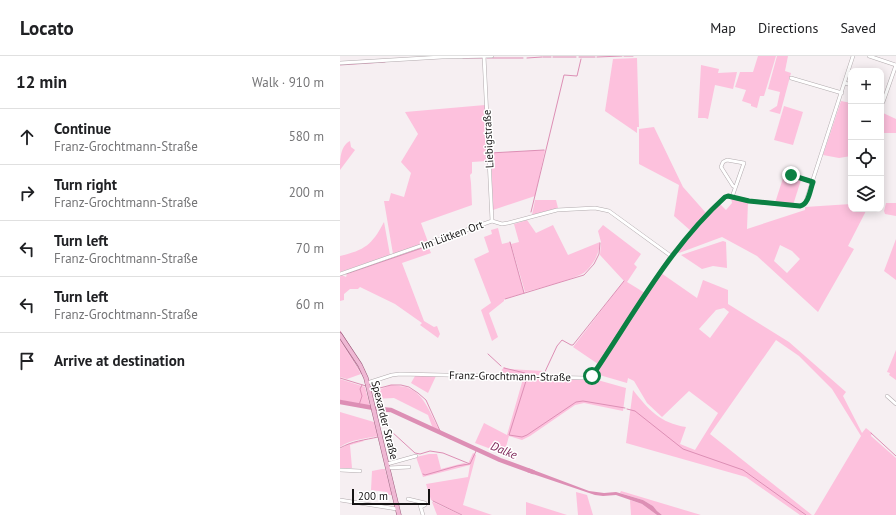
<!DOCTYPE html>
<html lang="en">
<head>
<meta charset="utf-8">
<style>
  :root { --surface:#fff; --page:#f6f6f6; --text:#202124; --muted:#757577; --line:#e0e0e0 }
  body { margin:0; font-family:"PT Sans",sans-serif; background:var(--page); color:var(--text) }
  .controls { position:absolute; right:12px; top:12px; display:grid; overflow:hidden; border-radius:8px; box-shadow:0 2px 10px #0003 }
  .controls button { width:36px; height:36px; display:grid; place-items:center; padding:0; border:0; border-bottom:1px solid var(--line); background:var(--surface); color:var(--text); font:20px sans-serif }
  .scale { position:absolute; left:12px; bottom:10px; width:78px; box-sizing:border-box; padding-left:4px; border:2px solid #161414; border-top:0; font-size:11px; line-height:14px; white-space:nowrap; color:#161414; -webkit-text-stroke:3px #fff; paint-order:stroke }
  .stop { position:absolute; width:12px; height:12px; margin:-9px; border:3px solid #0b8043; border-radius:50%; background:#fff }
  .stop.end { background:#0b8043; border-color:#fff; box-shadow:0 1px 4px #0008 }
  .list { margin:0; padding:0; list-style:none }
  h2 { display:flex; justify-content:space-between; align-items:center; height:52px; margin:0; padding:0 16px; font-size:17px }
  h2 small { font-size:13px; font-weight:400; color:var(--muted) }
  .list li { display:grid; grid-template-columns:26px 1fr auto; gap:12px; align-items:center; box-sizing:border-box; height:56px; padding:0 16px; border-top:1px solid var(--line) }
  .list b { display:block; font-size:15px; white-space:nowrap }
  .list p { margin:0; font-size:13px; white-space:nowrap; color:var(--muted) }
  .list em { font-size:13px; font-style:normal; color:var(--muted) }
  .icon { flex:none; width:22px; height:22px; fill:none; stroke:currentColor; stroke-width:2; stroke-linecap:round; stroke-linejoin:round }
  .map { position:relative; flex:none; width:556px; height:459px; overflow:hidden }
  header { display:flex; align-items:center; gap:24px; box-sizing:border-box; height:56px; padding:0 20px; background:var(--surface); border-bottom:1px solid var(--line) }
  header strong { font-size:19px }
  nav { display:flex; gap:22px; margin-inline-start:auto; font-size:14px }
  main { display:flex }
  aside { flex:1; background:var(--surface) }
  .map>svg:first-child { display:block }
  .green { fill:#fdc1dd; fill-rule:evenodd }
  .water { fill:#dd8fb5 }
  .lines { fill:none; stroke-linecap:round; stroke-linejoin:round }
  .stream { stroke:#dd8fb5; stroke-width:1 }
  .river { stroke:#dd8fb5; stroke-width:4.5 }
  .minor-casing { stroke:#b2abae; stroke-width:4 }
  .major-casing { stroke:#9c607e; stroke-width:5 }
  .minor { stroke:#fff; stroke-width:3 }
  .major { stroke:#efb8d4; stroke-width:4 }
  .route { stroke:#0b8043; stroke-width:5 }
  .labels { text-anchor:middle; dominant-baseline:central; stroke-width:3; stroke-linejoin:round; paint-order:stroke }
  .street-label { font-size:11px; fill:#161414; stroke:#fff }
  .water-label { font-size:12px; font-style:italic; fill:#7a1f54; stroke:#fff }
</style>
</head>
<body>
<header>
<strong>Locato</strong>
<nav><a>Map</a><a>Directions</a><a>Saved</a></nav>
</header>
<main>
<aside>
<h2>12 min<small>Walk · 910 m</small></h2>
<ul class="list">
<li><svg class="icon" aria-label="ahead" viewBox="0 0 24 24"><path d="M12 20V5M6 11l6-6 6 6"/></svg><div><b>Continue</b><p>Franz-Grochtmann-Straße</p></div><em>580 m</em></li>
<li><svg class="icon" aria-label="right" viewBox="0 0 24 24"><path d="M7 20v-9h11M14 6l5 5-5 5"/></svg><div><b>Turn right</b><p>Franz-Grochtmann-Straße</p></div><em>200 m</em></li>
<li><svg class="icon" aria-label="left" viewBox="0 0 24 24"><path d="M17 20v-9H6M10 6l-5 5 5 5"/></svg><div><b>Turn left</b><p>Franz-Grochtmann-Straße</p></div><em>70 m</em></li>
<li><svg class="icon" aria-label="left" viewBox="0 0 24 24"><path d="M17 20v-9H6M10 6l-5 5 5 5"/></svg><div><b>Turn left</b><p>Franz-Grochtmann-Straße</p></div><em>60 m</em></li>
<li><svg class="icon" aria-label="arrive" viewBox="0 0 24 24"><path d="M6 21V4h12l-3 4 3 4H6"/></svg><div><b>Arrive at destination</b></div></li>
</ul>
</aside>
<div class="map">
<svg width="556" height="459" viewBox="0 0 556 459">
  <rect width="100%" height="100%" fill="#f6eff2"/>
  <g class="green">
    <polygon points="418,0 436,0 424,40 420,40 417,52 411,50 411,48 402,45 406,34 395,31 400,16 413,16"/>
    <polygon points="437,0 448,0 445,15 451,17 440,58 429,55 437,50 440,36 428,33"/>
    <polygon points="297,2 299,71 297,71 297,77 265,55 273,3"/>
    <polygon points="361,9 379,13 378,17 397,16 393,33 375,29 368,63 365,62 358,62"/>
    <polygon points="501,45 511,47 511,100 499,102 483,99"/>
    <polygon points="145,49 147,105 132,106 132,117 130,119 131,127 132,149 81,167 88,186 53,198 44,145 49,145 51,137 64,141 71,117 61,106 78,78 65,56"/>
    <polygon points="444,50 463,56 453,89 434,84"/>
    <polygon points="541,56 556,63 556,77 544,77 543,94 541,94"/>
    <polygon points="314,71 343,131 366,157 351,175 334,160 339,129 299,108 299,73"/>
    <path d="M 10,85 L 11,91 L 15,94 L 0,114 C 0,104 0,90 10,85 Z"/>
    <polygon points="205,94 195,140 153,154 151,97"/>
    <polygon points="444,119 461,124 453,149 435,147"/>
    <path d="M 391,142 L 408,146 L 407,173 L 465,154 L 465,151 L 511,148 L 511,153 L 527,153 L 508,190 L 514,193 L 478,256 L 417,200 L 382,181 L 339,197 L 337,196 L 370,158 L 380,148 L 386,154 L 392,147 ZM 440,189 L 452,195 L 460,203 L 447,217 L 434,205 Z"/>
    <polygon points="195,144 216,144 218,152 192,159"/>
    <polygon points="546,147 556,147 556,160 545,158 544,155"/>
    <path d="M 187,164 L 196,177 L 213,169 L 228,199 L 260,186 C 259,198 254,208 245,216 C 238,222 196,233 185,236 L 171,188 L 179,186 L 174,168 Z"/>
    <path d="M 44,166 L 50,199 L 0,216 L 0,200 C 25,194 32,189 44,166 Z"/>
    <polygon points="263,169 301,198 294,208 297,211 287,226 305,237 258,308 233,291 284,225 260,199 261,186 258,175"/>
    <polygon points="158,172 162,188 170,186 184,237 164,243 164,245 149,257 158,281 152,285 141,254 151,247 134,203 149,196 144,181 152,178 151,174"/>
    <polygon points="556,183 556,224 544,215"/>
    <polygon points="383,185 386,186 387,212 373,210 362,213 341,199"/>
    <polygon points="88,190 91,197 62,207 84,265 94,271 97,270 100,278 98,282 80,269 82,267 55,248 20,231 18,233 10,233 4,238 4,244 0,245 0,220 2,219 6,221 7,218"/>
    <path d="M 321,217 L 357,242 L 363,224 L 388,234 L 388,248 L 449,286 L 506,336 L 503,340 L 522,377 L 526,372 L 532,377 L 531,380 L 556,402 L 556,459 L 474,459 L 521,380 L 492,333 L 459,300 L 436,284 L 370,378 L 472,459 L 460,459 L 406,421 L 286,387 L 293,334 C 309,354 320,367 346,371 L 340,388 L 355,394 L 378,357 L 349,335 L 322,361 L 307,347 L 294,325 L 288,322 L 287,327 L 256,318 ZM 384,252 L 389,256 L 370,282 L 359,273 L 376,254 Z"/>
    <polygon points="0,284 21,318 7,323 0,321"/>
    <polygon points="556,294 556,324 549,319 550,317 547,316"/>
    <polygon points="164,311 168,313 204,315 202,320 163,319 163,317 161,315"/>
    <polygon points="75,320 96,320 88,337 71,327"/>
    <polygon points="0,323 25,331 30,350 0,344"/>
    <polygon points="183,323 254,323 286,332 283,355 244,347 235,349 190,380 182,384 169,380 164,398 135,387 144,367 167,379"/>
    <path d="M 51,329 C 56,330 62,330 66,331 C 86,338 90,359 100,375 L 93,373 L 88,359 L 54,342 L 34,343 L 32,331 L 41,333 Z"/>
    <path d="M 0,356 L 34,366 L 38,380 C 24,383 12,383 0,391 Z"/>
    <polygon points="23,384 24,385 10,389 12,412 0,412 0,393 8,388"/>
    <polygon points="133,397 136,399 123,449 152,459 123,459 91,444 86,428 128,421 130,409 83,421 76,401 89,398 97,398 101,413 124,407 128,408"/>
    <polygon points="42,413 45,413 52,439 48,439 47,435 47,436 31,434 32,415"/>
    <polygon points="281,435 361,459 322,459 317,455 313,450 303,444 280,437"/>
    <polygon points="236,436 247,439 253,459 238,459"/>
    <polygon points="290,444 302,448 317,459 291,459"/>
    <polygon points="92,446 93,446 121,459 97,459"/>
    <polygon points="186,446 227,459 186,459"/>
  </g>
  <polygon class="water" points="188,412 249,435 264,437 276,436 303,444 313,450 317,455 322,459 317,459 302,448 276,439 263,440 255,439 187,416"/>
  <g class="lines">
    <g class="stream">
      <polyline points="284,0 293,0"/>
      <polyline points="203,1 211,1"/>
      <polyline points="213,1 236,1"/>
      <polyline points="239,1 255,1"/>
      <polyline points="257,1 282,0"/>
      <polyline points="123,2 142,2"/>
      <polyline points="147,2 183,2"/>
      <polyline points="187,2 202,1"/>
      <polyline points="0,9 45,6"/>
      <polyline points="151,105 150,97 204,94"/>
      <polyline points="191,156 224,19 237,20 241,3"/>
      <polyline points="170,186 184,237"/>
      <polyline points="6,218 88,190"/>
      <polyline points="165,243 244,219 254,208 259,198 260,187"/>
      <polyline points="0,275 13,295"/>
      <polyline points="0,283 22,318"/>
      <polyline points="148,298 161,310"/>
      <polyline points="164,312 185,317 188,320"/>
      <polyline points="203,320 217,290 222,284 231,289 233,289 284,225"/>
      <polyline points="0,322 26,330"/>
      <polyline points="186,325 169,379 182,381 187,379 236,346 243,345 285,352"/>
      <polyline points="29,330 40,332 51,329 61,329 69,331 78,337 86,344 101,377"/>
      <polyline points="19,349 22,340 20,333 22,329"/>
      <polyline points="287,353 295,355 343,393 403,414 466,459"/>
      <polyline points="531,377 556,400"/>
      <polyline points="44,379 52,376 75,397 80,398 90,395 103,397 130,408 137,393"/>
      <path d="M 0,392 C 12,385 25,384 38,381"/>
      <polyline points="83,418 85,419 117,410 129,408"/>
      <polyline points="93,445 122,459"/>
    </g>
    <polyline class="river" points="0,346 39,353 51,354 160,404 193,416"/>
    <g class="minor-casing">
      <g id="minor">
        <polyline points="144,0 152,165"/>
        <polyline points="529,0 556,9"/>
        <polyline points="0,7 102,1 152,0"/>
        <polyline points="451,22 502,37"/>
        <polyline points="505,27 511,29"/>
        <polyline points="543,46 556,9"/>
        <polyline points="447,118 473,126"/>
        <path d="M 392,141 C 396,130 400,118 404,107 L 387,104 L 383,106 L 381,111 L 393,130 L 395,131"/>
        <polyline points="0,218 152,165 162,168 168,167 217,154 255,152 269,155 331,200"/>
        <polyline points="27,327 52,319 60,318 245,322 252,319 331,200 368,157 385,141 392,141 409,145 460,150 465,148 513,0"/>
        <polyline points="547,340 556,348"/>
        <polyline points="47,408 76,400"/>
        <polyline points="48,412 69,411"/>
        <polyline points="0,414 20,415"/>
        <polyline points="68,443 85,447 85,449 81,451"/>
        <polyline points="0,444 57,453"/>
        <polyline points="80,449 83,459"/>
      </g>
    </g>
    <g class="major-casing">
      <polyline id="major" points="0,279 20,309 26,322 59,459"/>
    </g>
    <use href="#minor" class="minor"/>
    <use href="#major" class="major"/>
  </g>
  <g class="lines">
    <path class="route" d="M 252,320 C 294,258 329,192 385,141 L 388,140 L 409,145 L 460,150 C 469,148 470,134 473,126 L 451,119"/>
  </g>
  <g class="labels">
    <g class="street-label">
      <text transform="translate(148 83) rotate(-93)">Liebigstraße</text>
      <text transform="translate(112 179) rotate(-20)">Im Lütken Ort</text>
      <text transform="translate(170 320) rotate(1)">Franz-Grochtmann-Straße</text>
      <text transform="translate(45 364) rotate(76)">Spexarder Straße</text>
    </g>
    <g class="water-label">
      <text transform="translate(164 394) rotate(22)">Dalke</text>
    </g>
  </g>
</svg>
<div class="controls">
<button>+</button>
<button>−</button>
<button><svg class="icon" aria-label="locate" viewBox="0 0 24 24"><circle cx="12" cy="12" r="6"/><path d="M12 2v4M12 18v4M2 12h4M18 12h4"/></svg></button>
<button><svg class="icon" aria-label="layers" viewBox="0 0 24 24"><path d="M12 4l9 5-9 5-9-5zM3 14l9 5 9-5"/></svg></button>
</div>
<div class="scale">200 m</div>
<div class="stop" style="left:252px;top:320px"></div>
<div class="stop end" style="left:451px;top:119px"></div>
</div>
</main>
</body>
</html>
